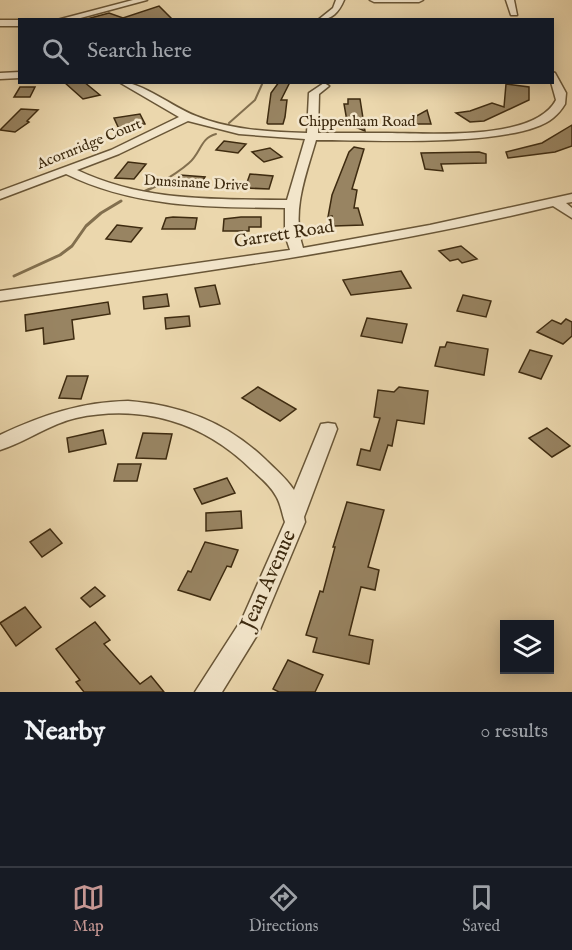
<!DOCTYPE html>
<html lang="en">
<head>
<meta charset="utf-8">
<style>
  :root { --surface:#171b24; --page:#20242c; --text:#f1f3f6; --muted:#9ea1a6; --line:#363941; --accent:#c59692 }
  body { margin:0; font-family:"IM FELL English",serif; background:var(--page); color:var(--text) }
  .controls { position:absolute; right:18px; bottom:18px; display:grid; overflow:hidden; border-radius:0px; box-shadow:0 3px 15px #0003 }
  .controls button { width:54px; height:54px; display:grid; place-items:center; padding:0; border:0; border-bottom:2px solid var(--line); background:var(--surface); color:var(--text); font:30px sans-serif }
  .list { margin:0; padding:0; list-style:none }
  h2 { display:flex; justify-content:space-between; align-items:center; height:78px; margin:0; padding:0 24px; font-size:26px }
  h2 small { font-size:20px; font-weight:400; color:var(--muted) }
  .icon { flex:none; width:33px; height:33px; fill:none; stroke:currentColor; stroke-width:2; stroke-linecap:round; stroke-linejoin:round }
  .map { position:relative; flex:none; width:572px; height:692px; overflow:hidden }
  .search { position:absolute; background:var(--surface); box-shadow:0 3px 15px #0003; left:18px; right:18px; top:18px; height:66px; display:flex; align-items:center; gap:15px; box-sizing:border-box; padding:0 21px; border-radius:0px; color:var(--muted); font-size:22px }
  .sheet { height:174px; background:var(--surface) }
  nav { display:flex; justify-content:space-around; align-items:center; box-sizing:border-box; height:84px; border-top:2px solid var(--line); background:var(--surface); font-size:16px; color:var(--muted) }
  nav a { display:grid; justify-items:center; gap:3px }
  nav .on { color:var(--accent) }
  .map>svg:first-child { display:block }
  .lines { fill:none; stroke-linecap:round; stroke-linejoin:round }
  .stream-far1 { stroke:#826f4e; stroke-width:2 }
  .stream { stroke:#826f4e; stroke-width:3 }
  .building { fill:#988462; stroke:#3e2b10; stroke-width:1.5 }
  .minor-casing { stroke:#695637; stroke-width:3 }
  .minor { fill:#f2e5ca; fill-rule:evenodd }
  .labels { text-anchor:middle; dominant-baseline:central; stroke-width:5; stroke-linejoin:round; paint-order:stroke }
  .far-street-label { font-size:15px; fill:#3e2b10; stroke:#f2e5ca }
  .street-label { font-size:18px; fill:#3e2b10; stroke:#f2e5ca }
  .near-street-label { font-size:21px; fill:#3e2b10; stroke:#f2e5ca }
</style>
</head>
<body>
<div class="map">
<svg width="572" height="692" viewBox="0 0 572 692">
  <rect width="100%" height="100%" fill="#ebd7ad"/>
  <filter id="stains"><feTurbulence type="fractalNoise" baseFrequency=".00333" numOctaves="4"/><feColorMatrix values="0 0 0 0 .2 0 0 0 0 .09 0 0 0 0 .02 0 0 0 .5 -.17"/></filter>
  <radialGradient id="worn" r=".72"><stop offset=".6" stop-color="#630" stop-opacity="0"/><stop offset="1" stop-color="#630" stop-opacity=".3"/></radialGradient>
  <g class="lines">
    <g class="stream-far1">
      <polyline points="229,123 255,100 263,82"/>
      <path d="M 153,187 C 165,180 178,173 189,163 C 201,153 200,138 216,134"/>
    </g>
    <g class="stream">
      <polyline points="141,193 156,186"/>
      <polyline points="14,276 60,255 72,246 86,226 101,213 121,201"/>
    </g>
  </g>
  <g class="building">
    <polygon points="159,6 173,20 83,20 109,13 123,18"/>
    <polygon points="64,82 84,82 100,95 83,99"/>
    <polygon points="279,82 290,82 281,100 287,100 285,117 283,124 268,124 267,123 271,93"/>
    <polygon points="506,84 529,87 529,100 484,121 470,122 456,113 470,111 492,103 504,107"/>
    <polygon points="20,87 35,87 30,97 14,97"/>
    <polygon points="348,99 360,99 365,131 343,122 347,121 344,104 348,104"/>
    <polygon points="21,109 38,110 27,121 29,122 15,132 0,130"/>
    <polygon points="427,110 431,124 402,124"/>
    <polygon points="140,114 145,124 131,126 133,130 126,133 119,129 114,118"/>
    <polygon points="572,125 572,146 555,152 508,158 506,152 542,143"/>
    <polygon points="224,141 246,144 238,153 216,150"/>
    <polygon points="354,147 364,149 352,189 357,190 354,208 358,208 363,225 334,226 332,216 328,217 332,195 349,152"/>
    <polygon points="270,148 282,157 264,162 252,152"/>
    <polygon points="479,152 486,154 486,163 441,164 443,171 425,169 421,153"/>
    <polygon points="128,162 146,164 134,179 115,178"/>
    <polygon points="250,174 273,176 269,189 245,188"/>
    <polygon points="180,175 205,177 199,187 174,185"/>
    <polygon points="173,217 197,218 195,229 162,229 166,218"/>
    <polygon points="241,217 261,217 261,227 249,227 249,231 223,231 224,219"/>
    <polygon points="117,225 142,228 131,242 106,239"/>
    <polygon points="461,246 477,259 462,263 458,259 450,261 439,251"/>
    <polygon points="401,271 411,288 351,295 343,280"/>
    <polygon points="215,285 220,304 200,307 195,288"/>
    <polygon points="167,294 169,306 144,309 143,297"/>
    <polygon points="463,295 491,301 486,317 457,311"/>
    <polygon points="108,302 110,314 72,320 74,339 44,344 43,328 26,331 25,315"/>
    <polygon points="189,316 190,326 166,329 165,318"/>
    <polygon points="367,318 407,324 402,343 361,336"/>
    <polygon points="566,319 572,322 572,336 563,344 537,332 552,320 561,324"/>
    <polygon points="447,342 488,349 484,375 435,366 440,347 445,347"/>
    <polygon points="530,350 552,356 541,379 519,372"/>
    <polygon points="67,376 88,376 81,399 59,398"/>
    <polygon points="258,387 296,409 280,421 242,398"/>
    <polygon points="399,387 428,391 424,424 397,420 392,446 388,445 380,470 357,465 361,449 370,451 380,418 374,417 378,390 394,392"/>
    <polygon points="547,428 570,446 552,457 529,438"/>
    <polygon points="103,430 106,444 69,452 67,438"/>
    <polygon points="143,433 172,434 166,459 136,458"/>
    <polygon points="118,464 141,464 137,481 114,481"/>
    <polygon points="227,478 235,493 202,504 194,489"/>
    <polygon points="347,502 384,510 368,567 379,570 375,590 361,587 349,635 373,640 369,664 313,652 317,638 306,635 320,591 323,592 335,547 333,547"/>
    <polygon points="241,511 242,528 206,531 206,513"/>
    <polygon points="50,529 62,543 42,557 30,542"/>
    <polygon points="205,542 238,550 231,567 227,566 210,600 178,590 188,571 191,572"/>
    <polygon points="95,587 105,596 90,607 81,598"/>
    <polygon points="25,607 41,627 16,646 0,623"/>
    <polygon points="95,622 110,640 104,644 140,684 151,676 164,692 84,692 76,682 80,680 56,649"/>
    <polygon points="288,660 323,675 315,692 279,692 273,689"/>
  </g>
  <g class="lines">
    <g class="minor-casing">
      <g id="minor">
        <polygon points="133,0 147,0 73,20 57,20"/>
        <path d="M 336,0 L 344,0 C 339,12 332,20 318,20 L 333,8 Z"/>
        <polygon points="370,0 423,0 419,2 374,2"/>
        <polygon points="506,0 514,0 517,15 511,15"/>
        <rect x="0" y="20" width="20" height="6"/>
        <polygon points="20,72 20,78 0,79 0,73"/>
        <path d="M 552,72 L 555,73 L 566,93 L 565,104 C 562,109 558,114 553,118 C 517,148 366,140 316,140 C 306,175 291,211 303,248 L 430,225 L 572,194 L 572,202 L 566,203 L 572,208 L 572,218 L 553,206 C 370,250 186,274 0,301 L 0,291 L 290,250 L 285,235 L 285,208 C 209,207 136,208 66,174 L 0,199 L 0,191 L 111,150 L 179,117 L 119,82 C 143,82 172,107 196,116 C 230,130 270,132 307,133 L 309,93 L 324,83 L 329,86 L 319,94 L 318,133 C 341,133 364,133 387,133 C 428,133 534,142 556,100 L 551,82 ZM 188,121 L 239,134 L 305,139 L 287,200 C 215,199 144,202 77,170 L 119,154 Z"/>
        <path d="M 128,401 C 181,405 226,422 265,459 C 275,469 286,478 294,490 L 321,424 L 328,423 L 335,424 L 337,429 L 304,517 L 305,522 L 259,632 L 222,692 L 195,692 L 242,619 L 285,522 C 282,514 281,504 276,496 C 271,486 260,477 251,469 C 203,422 142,404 76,418 C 49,424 26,442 0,450 L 0,435 C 42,415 81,402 128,401 Z"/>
      </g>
    </g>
    <use href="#minor" class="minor"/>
  </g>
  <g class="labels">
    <g class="far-street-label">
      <text x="357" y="121">Chippenham Road</text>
      <text transform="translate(89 144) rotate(-22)">Acornridge Court</text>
      <text transform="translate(196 183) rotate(3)">Dunsinane Drive</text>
    </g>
    <g class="street-label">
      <text transform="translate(284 235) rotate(-9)">Garrett Road</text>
    </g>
    <g class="near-street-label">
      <text transform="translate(269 580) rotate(-66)">Jean Avenue</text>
    </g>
  </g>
  <rect width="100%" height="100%" filter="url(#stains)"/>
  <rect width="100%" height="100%" fill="url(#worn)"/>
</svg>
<div class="controls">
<button><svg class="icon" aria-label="layers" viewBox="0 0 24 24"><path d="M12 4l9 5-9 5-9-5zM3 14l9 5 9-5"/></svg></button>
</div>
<div class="search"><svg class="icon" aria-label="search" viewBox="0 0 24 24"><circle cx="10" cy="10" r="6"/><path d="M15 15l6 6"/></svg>Search here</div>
</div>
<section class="sheet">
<h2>Nearby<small>0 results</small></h2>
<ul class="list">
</ul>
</section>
<nav>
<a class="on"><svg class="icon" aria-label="map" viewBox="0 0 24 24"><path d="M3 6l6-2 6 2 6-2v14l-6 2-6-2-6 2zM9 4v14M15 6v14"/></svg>Map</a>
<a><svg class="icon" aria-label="directions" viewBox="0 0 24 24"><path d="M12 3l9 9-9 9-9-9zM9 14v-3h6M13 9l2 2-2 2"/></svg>Directions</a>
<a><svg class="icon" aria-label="saved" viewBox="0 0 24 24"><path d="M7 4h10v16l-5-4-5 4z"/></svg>Saved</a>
</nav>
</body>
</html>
